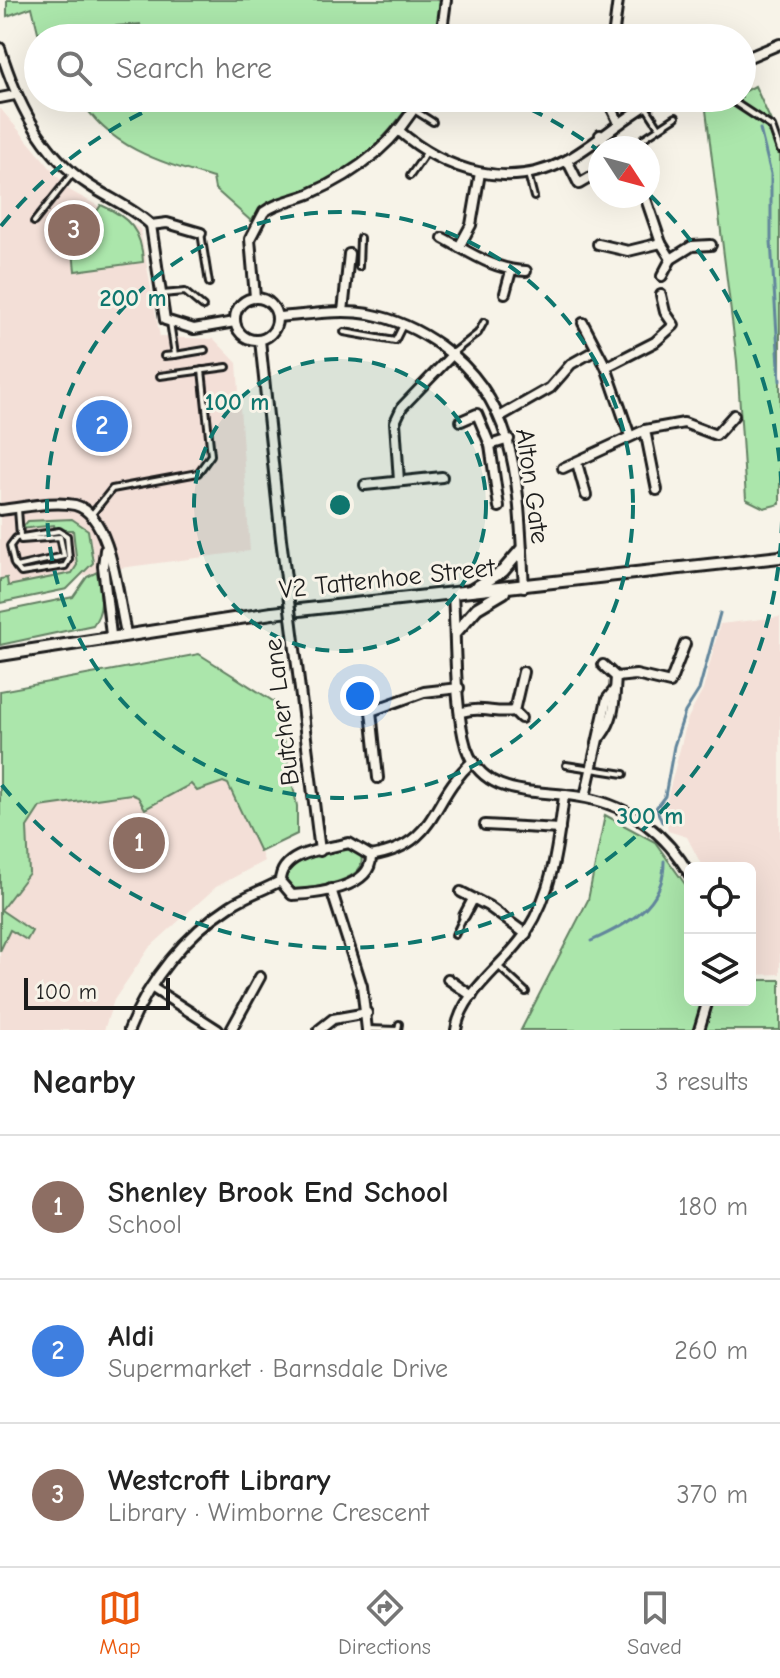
<!DOCTYPE html>
<html lang="en">
<head>
<meta charset="utf-8">
<style>
  :root { --surface:#fff; --page:#f6f6f6; --text:#222; --muted:#767676; --line:#e0e0e0; --accent:#ea580c }
  body { margin:0; font-family:"Comic Neue",sans-serif; background:var(--page); color:var(--text) }
  .controls { position:absolute; right:24px; bottom:24px; display:grid; overflow:hidden; border-radius:12px; box-shadow:0 8px 32px #0002 }
  .controls button { width:72px; height:72px; display:grid; place-items:center; padding:0; border:0; border-bottom:2px solid var(--line); background:var(--surface); color:var(--text); font:40px sans-serif }
  .compass { position:absolute; left:588px; top:136px; width:72px; height:72px; border-radius:50%; background:var(--surface); box-shadow:0 8px 32px #0002; rotate:126deg }
  .scale { position:absolute; left:24px; bottom:20px; width:146px; box-sizing:border-box; padding-left:8px; border:4px solid #1c1c1c; border-top:0; font-size:22px; line-height:28px; white-space:nowrap; color:#1c1c1c; -webkit-text-stroke:6px #f7f3e8; paint-order:stroke }
  .you { position:absolute; left:360px; top:696px; width:28px; height:28px; margin:-20px; border:6px solid #fff; border-radius:50%; background:#1a73e8; box-shadow:0 0 0 12px #1a73e833 }
  .badge { display:grid; place-items:center; width:52px; height:52px; border-radius:50%; background:var(--accent); color:#fff; font-size:26px; font-weight:700 }
  .pin { position:absolute; translate:-50% -50%; border:4px solid #fff; box-shadow:0 2px 8px #0006 }
  .list { margin:0; padding:0; list-style:none }
  h2 { display:flex; justify-content:space-between; align-items:center; height:104px; margin:0; padding:0 32px; font-size:34px }
  h2 small { font-size:26px; font-weight:400; color:var(--muted) }
  .list li { display:grid; grid-template-columns:52px 1fr auto; gap:24px; align-items:center; box-sizing:border-box; height:144px; padding:0 32px; border-top:2px solid var(--line) }
  .list b { display:block; font-size:30px; white-space:nowrap }
  .list p { margin:0; font-size:26px; white-space:nowrap; color:var(--muted) }
  .list em { font-size:26px; font-style:normal; color:var(--muted) }
  .icon { flex:none; width:44px; height:44px; fill:none; stroke:currentColor; stroke-width:2; stroke-linecap:round; stroke-linejoin:round }
  .map { position:relative; flex:none; width:780px; height:1030px; overflow:hidden }
  .search { position:absolute; background:var(--surface); box-shadow:0 8px 32px #0002; left:24px; right:24px; top:24px; height:88px; display:flex; align-items:center; gap:20px; box-sizing:border-box; padding:0 28px; border-radius:44px; color:var(--muted); font-size:30px }
  .sheet { height:536px; background:var(--surface) }
  nav { display:flex; justify-content:space-around; align-items:center; box-sizing:border-box; height:112px; border-top:2px solid var(--line); background:var(--surface); font-size:22px; color:var(--muted) }
  nav a { display:grid; justify-items:center; gap:4px }
  nav .on { color:var(--accent) }
  .map>svg:first-child { display:block }
  .built { fill:#f3dfd7 }
  .green { fill:#abe6ab; stroke:#648164; stroke-width:2 }
  .lines { fill:none; stroke-linecap:round; stroke-linejoin:round }
  .stream { stroke:#62869c; stroke-width:3 }
  .service-casing { stroke:#1c1c1c; stroke-width:10 }
  .minor-casing { stroke:#1c1c1c; stroke-width:14 }
  .tertiary-casing { stroke:#1c1c1c; stroke-width:16 }
  .service { stroke:#f7f3e8; stroke-width:4 }
  .minor { stroke:#f7f3e8; stroke-width:8 }
  .tertiary { stroke:#f7f3e8; stroke-width:10 }
  .minor-bridge-casing { stroke:#1c1c1c; stroke-width:14; stroke-linecap:butt }
  .minor-bridge { stroke:#f7f3e8; stroke-width:8 }
  .ring { fill:none; stroke:#0f766e; stroke-width:4; stroke-dasharray:14 10 }
  .labels { text-anchor:middle; dominant-baseline:central; stroke-width:6; stroke-linejoin:round; paint-order:stroke }
  .street-label { font-size:26px; fill:#1c1c1c; stroke:#f7f3e8 }
  .centre { fill:#0f766e; stroke:#f7f3e8; stroke-width:4 }
  .ring-label { font-size:24px; text-anchor:middle; font-weight:bold; fill:#0f766e; stroke:#f7f3e8; stroke-width:6; stroke-linejoin:round; paint-order:stroke }
</style>
</head>
<body>
<div class="map">
<svg width="780" height="1030" viewBox="0 0 780 1030">
  <rect width="100%" height="100%" fill="#f7f3e8"/>
  <filter id="ink" filterUnits="userSpaceOnUse"><feTurbulence type="fractalNoise" baseFrequency=".0125" numOctaves="2"/><feDisplacementMap in="SourceGraphic" scale="16" xChannelSelector="R" yChannelSelector="G"/><feConvolveMatrix kernelMatrix="1 2 1 2 8 2 1 2 1" color-interpolation-filters="sRGB"/></filter>
  <g filter="url(#ink)">
    <g class="built">
      <polygon points="0,108 69,190 140,229 160,337 214,339 237,363 250,551 120,568 0,593"/>
      <polygon points="780,617 780,974 750,975 750,868 703,868 687,837 668,831 665,807 688,718 703,690 720,624"/>
      <polygon points="199,654 276,703 297,806 297,834 261,852 264,861 216,887 149,948 114,1000 104,1030 0,1030 0,691"/>
    </g>
    <g class="green">
      <polygon points="7,0 441,0 437,38 142,38 140,24 38,32 32,7 7,16"/>
      <polygon points="138,25 140,38 54,38 53,33"/>
      <polygon points="755,86 780,141 780,504 764,508 746,499 737,361 706,110 731,98 742,98 742,93"/>
      <path d="M 80,98 L 414,98 C 388,136 353,173 310,191 C 287,201 266,199 251,221 L 215,189 L 213,178 C 163,163 108,148 80,98 Z"/>
      <path d="M 101,205 C 129,217 142,231 143,262 L 75,271 L 72,240 L 77,242 Z"/>
      <polygon points="72,519 88,530 93,563 67,589 0,603 0,579 7,578 8,586 72,573 77,565 73,530 55,530 54,525 21,529 28,521"/>
      <path d="M 97,572 C 100,592 106,608 93,625 L 0,645 L 0,612 L 73,597 L 87,577 Z"/>
      <polygon points="199,654 276,703 297,806 297,834 260,852 228,784 223,782 197,791 191,784 145,809 138,797 131,794 40,807 27,827 29,873 1,910 32,931 27,940 10,930 0,951 0,691"/>
      <polygon points="605,815 655,842 690,891 690,1000 750,1000 750,980 780,980 780,1030 521,1030 588,900"/>
      <path d="M 349,848 L 357,848 C 380,881 313,887 294,890 L 285,885 L 285,869 L 301,860 Z"/>
    </g>
    <g class="lines">
      <g class="stream">
        <polyline points="760,129 771,174 771,241 780,381"/>
        <polyline points="662,822 656,808 665,796 674,746 685,712 699,690 720,613"/>
        <path d="M 591,941 C 626,925 665,906 664,861"/>
      </g>
      <g class="service-casing">
        <g id="service">
          <polyline points="728,98 772,127 780,150"/>
          <polyline points="646,107 659,127"/>
          <polyline points="414,110 433,122"/>
          <polyline points="644,138 676,117"/>
          <polyline points="528,174 534,197"/>
          <polyline points="410,176 426,153"/>
          <polyline points="34,222 73,173"/>
          <polyline points="201,233 209,283"/>
          <polyline points="359,267 360,238"/>
          <polyline points="162,294 185,292 203,307"/>
          <polyline points="170,322 175,355 205,350"/>
          <polyline points="344,332 395,341 403,325"/>
          <polyline points="454,352 478,333 484,322"/>
          <polyline points="164,356 175,355"/>
          <polyline points="160,376 227,367"/>
          <polyline points="18,509 20,536"/>
          <polyline points="92,514 112,489 198,473 211,455 202,370"/>
          <polygon points="59,531 67,536 69,559 65,566 21,573 14,564 10,546 16,538"/>
          <polyline points="16,567 64,556 60,537 21,540 20,536"/>
          <polyline points="566,765 624,774"/>
          <polyline points="455,935 464,916"/>
          <polyline points="499,967 526,992"/>
          <polyline points="367,1029 398,1030 399,1024"/>
        </g>
      </g>
      <g class="minor-casing">
        <g id="minor">
          <polyline points="441,38 446,0"/>
          <polyline points="613,38 618,0"/>
          <path d="M 0,48 C 16,100 41,154 89,185 C 110,199 133,208 151,225 L 167,223 L 201,233"/>
          <polyline points="742,60 780,44"/>
          <polyline points="0,98 15,95"/>
          <polyline points="607,98 618,121"/>
          <path d="M 398,130 C 445,171 509,191 567,160 C 599,142 625,116 659,98"/>
          <polyline points="600,135 610,148"/>
          <polyline points="567,160 579,184 591,177"/>
          <polyline points="645,196 661,243 671,259 662,276"/>
          <polyline points="151,225 165,320 194,329 235,322"/>
          <path d="M 443,238 C 471,253 494,270 526,271"/>
          <polyline points="598,244 628,251 661,243"/>
          <polyline points="459,247 471,225 480,173"/>
          <polyline points="671,259 692,246 711,245"/>
          <polyline points="505,293 511,271"/>
          <path d="M 255,297 L 250,239 L 264,212 C 277,202 294,200 309,194 C 355,174 396,143 420,98"/>
          <circle cx="256" cy="319" r="21"/>
          <polyline points="343,312 349,254"/>
          <path d="M 278,317 C 308,315 339,309 369,314 C 395,319 419,330 441,346 C 523,404 518,496 524,587"/>
          <polyline points="583,323 606,367 630,436"/>
          <polyline points="260,340 281,539"/>
          <polyline points="606,367 655,342 674,325 665,312 661,295"/>
          <polyline points="501,416 550,388 571,364 596,350"/>
          <polyline points="461,421 477,414 490,445"/>
          <polyline points="645,430 657,490"/>
          <polyline points="577,463 586,495"/>
          <polyline points="563,468 645,430 684,423 716,435 734,415"/>
          <polyline points="399,481 395,422 402,407 453,354"/>
          <polyline points="365,485 442,477"/>
          <polyline points="499,507 490,445 509,439"/>
          <path d="M 0,510 C 23,508 52,500 75,505 C 112,514 118,600 126,633"/>
          <polyline points="105,550 103,566 111,635"/>
          <path d="M 453,595 C 456,638 454,707 466,747 C 484,802 543,788 586,798 C 632,807 667,835 690,875"/>
          <polyline points="291,617 320,851"/>
          <polyline points="616,677 636,675 670,683 685,644"/>
          <polyline points="369,695 371,711 424,692 459,688"/>
          <polyline points="371,711 378,778"/>
          <polyline points="514,711 523,672"/>
          <path d="M 462,712 C 482,706 494,714 514,711 L 521,718"/>
          <path d="M 601,736 C 616,716 614,701 616,677 L 603,665"/>
          <polyline points="585,797 607,699 615,689"/>
          <polyline points="485,825 560,829"/>
          <path d="M 371,856 C 440,844 428,801 473,761"/>
          <polyline points="331,889 362,986 367,1030"/>
          <polyline points="461,892 488,906 526,934"/>
          <polyline points="464,916 473,899"/>
          <polyline points="448,979 472,996"/>
          <polyline points="151,987 218,1030"/>
          <path d="M 129,1030 C 149,980 185,935 230,906 C 245,896 264,890 280,881 C 281,851 327,849 349,843 L 371,856 C 372,888 317,894 292,895 L 280,881"/>
          <polyline points="231,1030 260,977"/>
          <polyline points="319,1030 333,1019 367,1013"/>
          <path d="M 456,1030 C 462,990 507,964 527,931 C 553,891 558,843 564,796"/>
          <polyline points="699,1030 708,1000"/>
        </g>
      </g>
      <g class="tertiary-casing">
        <g id="tertiary">
          <polyline points="470,591 503,571 521,550"/>
          <polyline points="456,632 477,608 504,592"/>
          <polyline points="0,655 272,613 780,557"/>
        </g>
      </g>
      <use href="#service" class="service"/>
      <use href="#minor" class="minor"/>
      <use href="#tertiary" class="tertiary"/>
      <g class="minor-bridge-casing">
        <polyline id="minor-bridge" points="281,539 291,617"/>
      </g>
      <use href="#minor-bridge" class="minor-bridge"/>
    </g>
  </g>
  <circle cx="340" cy="505" r="146" fill="#0f766e" fill-opacity=".12"/>
  <g class="ring">
    <circle cx="340" cy="505" r="146"/>
    <circle cx="340" cy="505" r="293"/>
    <path d="M1 226A439 439 0 0 1 172 99M508 99A439 439 0 0 1 598 150M650 195A439 439 0 1 1 1 784"/>
  </g>
  <g class="labels">
    <g class="street-label">
      <text transform="translate(532 486) rotate(82)">Alton Gate</text>
      <text transform="translate(387 579) rotate(-6)">V2 Tattenhoe Street</text>
      <text transform="translate(282 712) rotate(-97)">Butcher Lane</text>
    </g>
  </g>
  <circle cx="340" cy="505" r="12" class="centre"/>
  <g class="ring-label">
    <text x="133" y="306">200 m</text>
    <text x="237" y="410">100 m</text>
    <text x="650" y="824">300 m</text>
  </g>
</svg>
<div class="controls">
<button><svg class="icon" aria-label="locate" viewBox="0 0 24 24"><circle cx="12" cy="12" r="6"/><path d="M12 2v4M12 18v4M2 12h4M18 12h4"/></svg></button>
<button><svg class="icon" aria-label="layers" viewBox="0 0 24 24"><path d="M12 4l9 5-9 5-9-5zM3 14l9 5 9-5"/></svg></button>
</div>
<svg class="compass" viewBox="-18 -18 36 36"><path d="M0-13l5 13h-10z" fill="#e53935"/><path d="M0 13l5-13h-10z" fill="#767676"/></svg>
<div class="scale">100 m</div>
<div class="you"></div>
<div class="pin badge" style="left:139px;top:843px;background:#8d6e63">1</div>
<div class="pin badge" style="left:102px;top:426px;background:#3f7fe0">2</div>
<div class="pin badge" style="left:74px;top:230px;background:#8d6e63">3</div>
<div class="search"><svg class="icon" aria-label="search" viewBox="0 0 24 24"><circle cx="10" cy="10" r="6"/><path d="M15 15l6 6"/></svg>Search here</div>
</div>
<section class="sheet">
<h2>Nearby<small>3 results</small></h2>
<ul class="list">
<li><span class="badge" style="background:#8d6e63">1</span><div><b>Shenley Brook End School</b><p>School</p></div><em>180 m</em></li>
<li><span class="badge" style="background:#3f7fe0">2</span><div><b>Aldi</b><p>Supermarket · Barnsdale Drive</p></div><em>260 m</em></li>
<li><span class="badge" style="background:#8d6e63">3</span><div><b>Westcroft Library</b><p>Library · Wimborne Crescent</p></div><em>370 m</em></li>
</ul>
</section>
<nav>
<a class="on"><svg class="icon" aria-label="map" viewBox="0 0 24 24"><path d="M3 6l6-2 6 2 6-2v14l-6 2-6-2-6 2zM9 4v14M15 6v14"/></svg>Map</a>
<a><svg class="icon" aria-label="directions" viewBox="0 0 24 24"><path d="M12 3l9 9-9 9-9-9zM9 14v-3h6M13 9l2 2-2 2"/></svg>Directions</a>
<a><svg class="icon" aria-label="saved" viewBox="0 0 24 24"><path d="M7 4h10v16l-5-4-5 4z"/></svg>Saved</a>
</nav>
</body>
</html>
